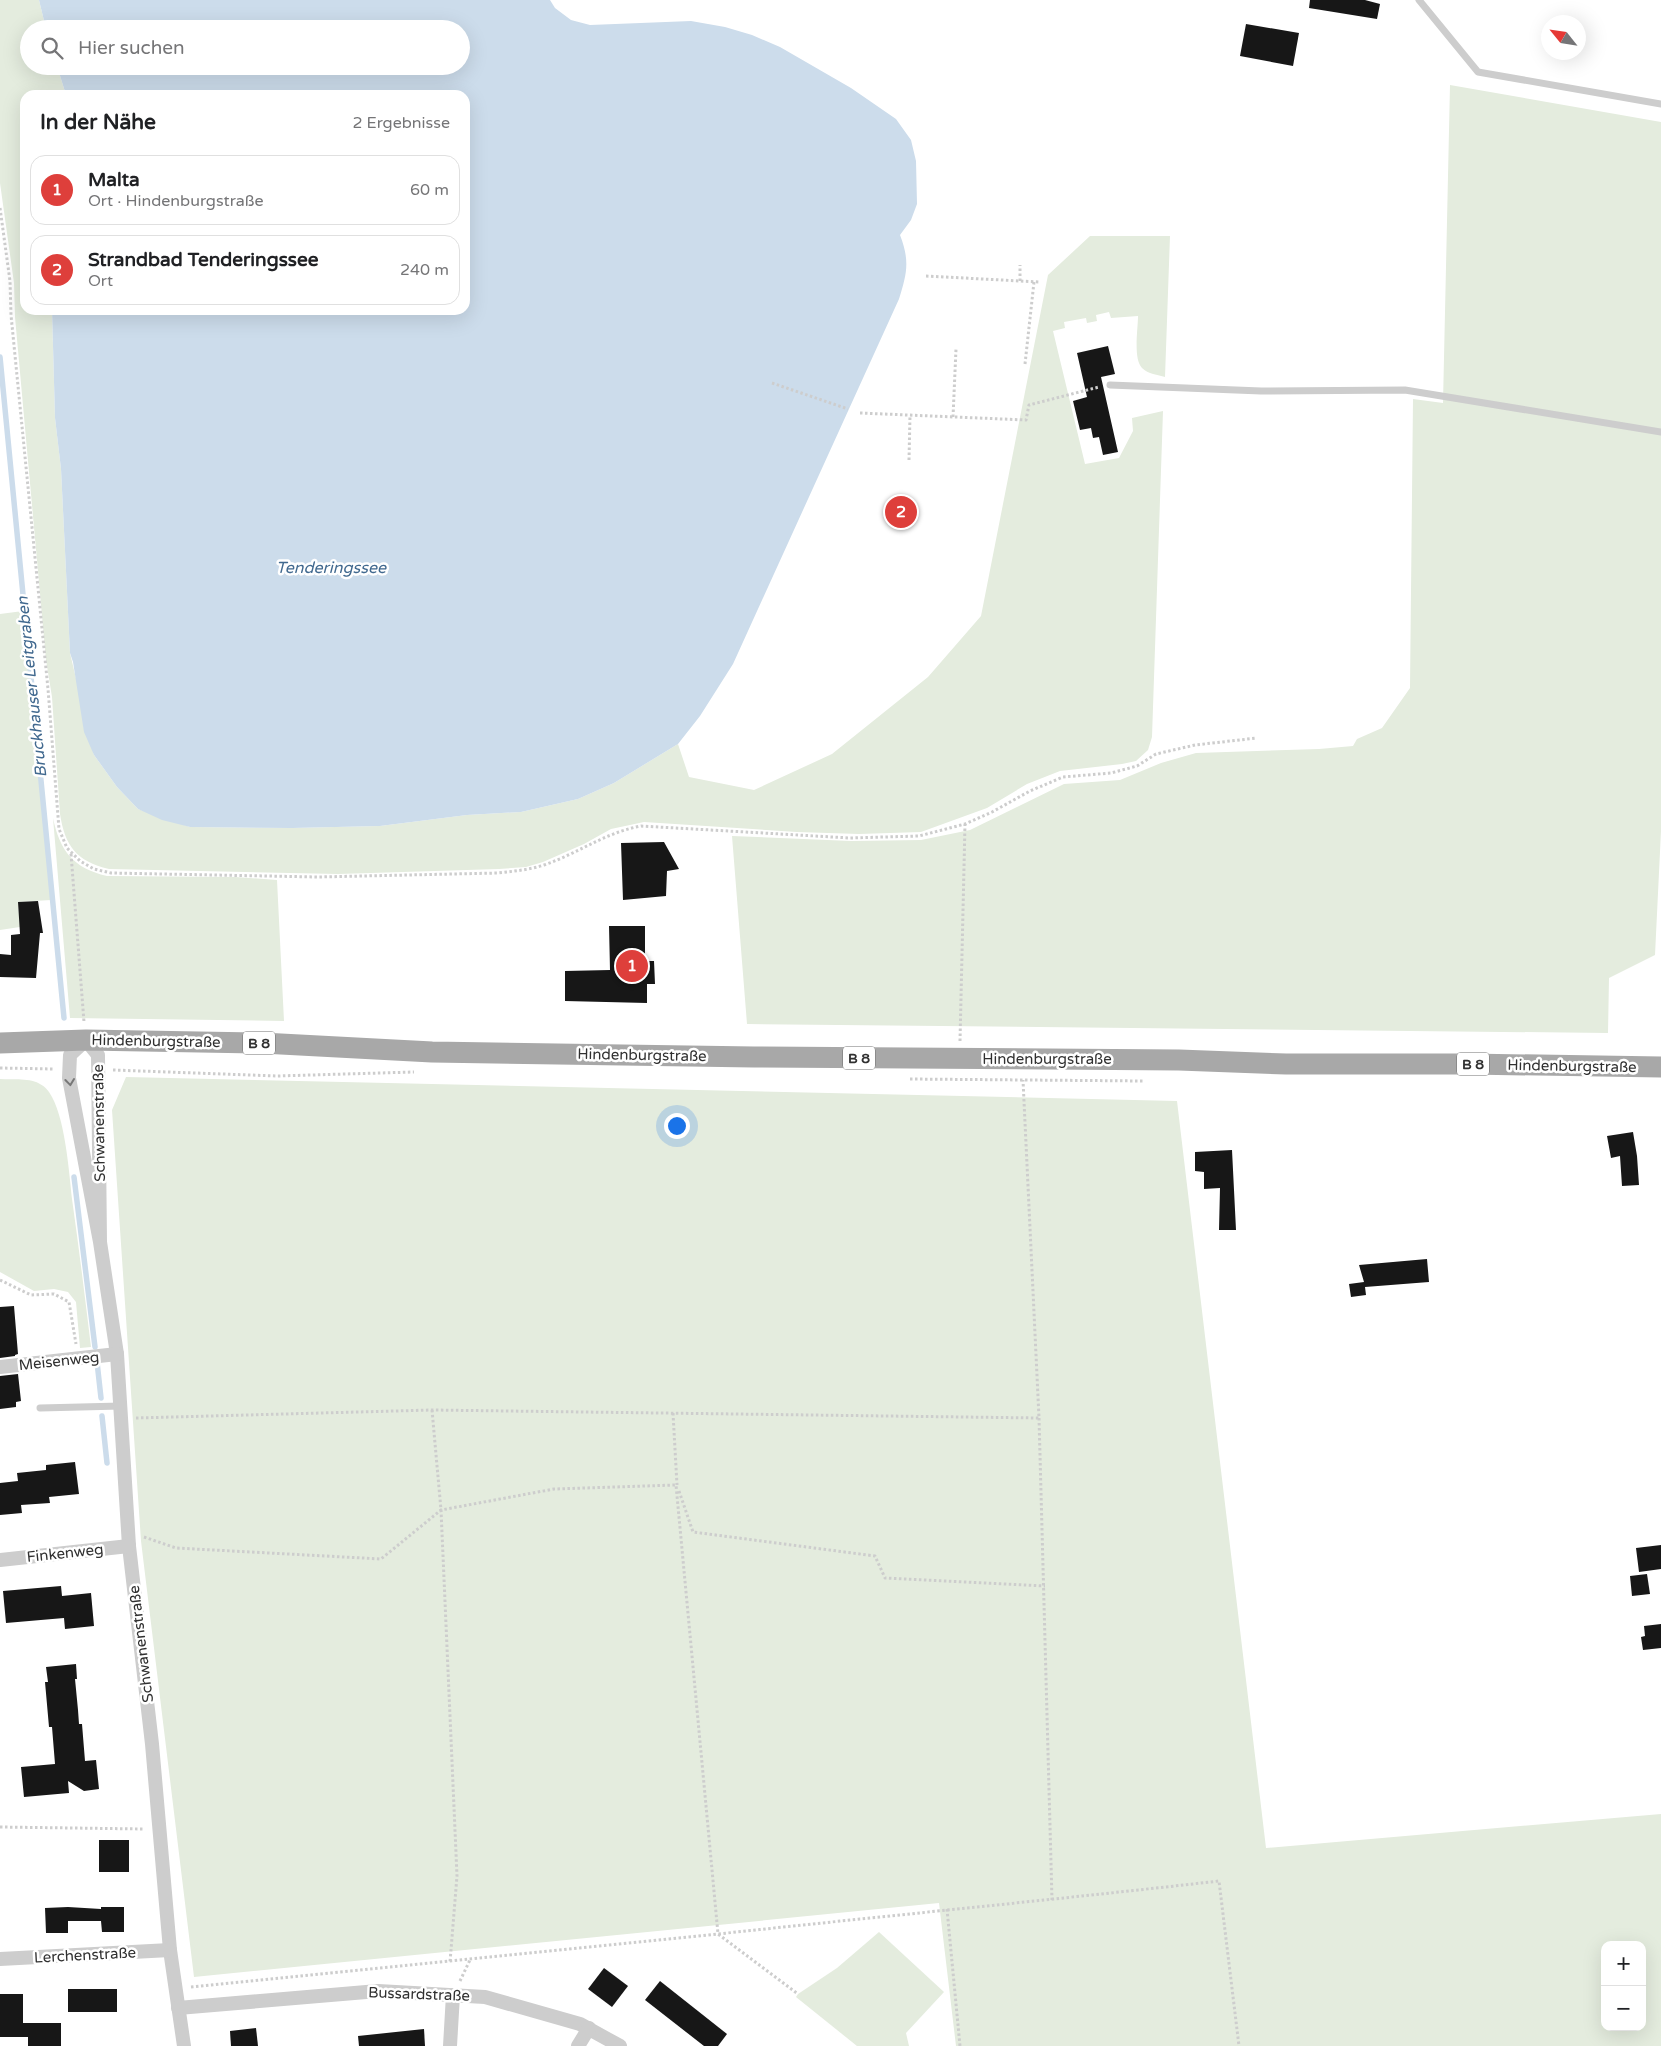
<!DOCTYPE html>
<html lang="de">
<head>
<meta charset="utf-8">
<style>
  :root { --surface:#fff; --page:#f6f6f6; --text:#202124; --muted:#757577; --line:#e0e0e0; --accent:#de3f3b }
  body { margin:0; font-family:"Varela Round",sans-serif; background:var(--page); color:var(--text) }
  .controls { position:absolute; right:15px; bottom:15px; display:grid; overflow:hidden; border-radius:10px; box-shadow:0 5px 20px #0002 }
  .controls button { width:45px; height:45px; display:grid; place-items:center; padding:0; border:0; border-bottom:1px solid var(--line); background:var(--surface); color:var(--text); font:25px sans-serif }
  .compass { position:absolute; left:1541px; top:15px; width:45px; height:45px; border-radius:50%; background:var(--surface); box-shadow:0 5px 20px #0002; rotate:300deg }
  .you { position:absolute; left:676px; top:1125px; width:18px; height:18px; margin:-12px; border:4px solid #fff; border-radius:50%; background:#1a73e8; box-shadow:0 0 0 8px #1a73e833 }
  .badge { display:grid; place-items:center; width:32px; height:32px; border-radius:50%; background:var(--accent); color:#fff; font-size:16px; font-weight:700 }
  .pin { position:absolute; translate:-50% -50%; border:2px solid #fff; box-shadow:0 1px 5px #0006 }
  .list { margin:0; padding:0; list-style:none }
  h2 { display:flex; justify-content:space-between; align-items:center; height:65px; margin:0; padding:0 20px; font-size:21px }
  h2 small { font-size:16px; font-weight:400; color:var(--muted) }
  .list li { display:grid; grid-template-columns:32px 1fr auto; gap:15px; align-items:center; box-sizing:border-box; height:70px; margin:0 10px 10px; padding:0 10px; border:1px solid var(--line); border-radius:15px }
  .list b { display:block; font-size:19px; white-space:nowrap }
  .list p { margin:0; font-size:16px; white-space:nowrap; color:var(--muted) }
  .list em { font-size:16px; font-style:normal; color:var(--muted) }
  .icon { flex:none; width:28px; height:28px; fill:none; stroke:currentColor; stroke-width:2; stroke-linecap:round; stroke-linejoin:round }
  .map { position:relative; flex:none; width:1661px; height:2046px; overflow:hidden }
  .search { position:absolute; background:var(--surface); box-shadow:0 5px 20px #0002; left:20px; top:20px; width:450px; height:55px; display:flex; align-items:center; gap:12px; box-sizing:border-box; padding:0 18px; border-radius:28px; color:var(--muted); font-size:19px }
  .panel { position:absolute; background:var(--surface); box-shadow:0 5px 20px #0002; left:20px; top:90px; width:450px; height:225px; border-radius:15px }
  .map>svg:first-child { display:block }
  .green { fill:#e4ecde; fill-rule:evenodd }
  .water { fill:#ccdceb }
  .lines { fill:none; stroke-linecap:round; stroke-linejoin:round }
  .stream { stroke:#ccdceb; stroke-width:5.5 }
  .building { fill:#171717 }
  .path { stroke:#cdcdcd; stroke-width:3; stroke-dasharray:2.5 2.5; stroke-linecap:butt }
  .lane { stroke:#cdcdcd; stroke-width:7 }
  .street { stroke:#cdcdcd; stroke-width:14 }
  .primary { stroke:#a8a8a8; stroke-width:21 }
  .oneway { stroke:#777 }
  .labels { text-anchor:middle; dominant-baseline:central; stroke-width:5; stroke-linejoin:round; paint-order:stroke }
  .shield { fill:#fff; stroke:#6e6e6e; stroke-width:1 }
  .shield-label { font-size:14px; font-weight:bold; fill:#303030 }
  .street-label { font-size:15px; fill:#303030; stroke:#fff }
  .water-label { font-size:16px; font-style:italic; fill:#41698f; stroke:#fff }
</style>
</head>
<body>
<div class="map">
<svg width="1661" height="2046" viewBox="0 0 1661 2046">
  <rect width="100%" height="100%" fill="#fff"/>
  <g class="green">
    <path d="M 0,0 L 39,0 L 46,29 L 29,29 L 29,66 L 57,66 L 66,95 L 25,95 L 25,310 L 52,310 L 55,418 L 61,469 L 70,653 L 94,755 L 117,787 L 138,809 L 190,827 L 292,828 L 380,826 L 467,815 L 521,812 L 578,799 L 614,783 L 678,744 L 689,777 L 754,790 L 832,754 L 928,677 L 981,616 L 1048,275 L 1090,236 L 1170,236 L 1165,377 C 1158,375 1148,374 1142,368 C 1133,359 1138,329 1138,316 L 1111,318 L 1109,312 L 1096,315 L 1097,321 L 1087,323 L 1086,318 L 1064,322 L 1065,328 L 1053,331 L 1085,464 L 1119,458 L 1133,431 L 1132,418 L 1163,411 L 1152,737 L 1148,750 L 1136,761 L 1122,764 L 1060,771 L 1027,784 L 987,808 L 921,832 L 859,834 L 797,832 L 644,822 L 611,829 L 584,844 L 543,862 L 526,867 L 499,869 L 338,874 L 109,869 C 76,861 65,846 60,814 L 52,697 L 46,660 L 15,317 L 14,283 L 0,183 Z"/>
    <polygon points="1450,85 1661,122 1661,831 1655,955 1609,978 1608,1033 747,1024 732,836 851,841 921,840 970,830 1064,784 1120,780 1161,763 1196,753 1319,749 1353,746 1357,739 1382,728 1410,688 1413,399 1443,403"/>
    <polygon points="23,611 51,900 18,902 20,927 0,930 0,614"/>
    <path d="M 53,818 C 60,851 73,868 107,876 L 235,877 L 277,880 L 284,1021 L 70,1018 Z"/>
    <path d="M 126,1077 L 1177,1101 L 1266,1848 L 1661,1814 L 1661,2046 L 956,2046 L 939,1903 L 194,1977 L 141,1541 L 112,1110 ZM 1605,1945 L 1642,1945 L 1642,2027 L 1605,2027 Z"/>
    <path d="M 0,1079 C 17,1080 38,1076 49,1092 C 65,1115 69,1171 72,1199 C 79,1248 85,1298 91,1347 L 80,1348 L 76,1302 L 68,1292 L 54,1289 L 34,1291 L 0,1272 Z"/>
    <polygon points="879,1932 944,1992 906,2033 909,2046 857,2046 796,1997 798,1994 837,1968"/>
  </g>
  <path class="water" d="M 39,0 L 550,0 L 555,8 L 571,20 L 590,25 L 691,21 L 725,27 L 752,35 L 780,47 L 851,88 L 896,119 L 911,140 L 916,161 L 917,204 L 911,220 L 900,235 C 910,261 907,273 899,299 L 733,664 L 700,716 L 678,744 L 614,783 L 578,799 L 521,812 L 467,815 L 380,826 L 292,828 L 190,827 L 162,820 L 138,809 L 117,787 L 94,755 L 84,732 L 73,662 L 70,653 L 61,469 L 55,418 L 52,310 L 465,310 L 465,95 L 66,95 L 57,66 L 461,66 L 461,29 L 46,29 Z"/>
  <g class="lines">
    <g class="stream">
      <polyline points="0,357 64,1018"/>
      <polyline points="74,1177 95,1347"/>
      <polyline points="97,1362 101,1398"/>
      <polyline points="102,1416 107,1463"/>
    </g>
  </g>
  <g class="building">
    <polygon points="1310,0 1365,0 1380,4 1377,19 1309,8"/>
    <polygon points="1246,24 1299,33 1293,66 1240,56"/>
    <polygon points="1108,346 1115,374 1101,377 1118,452 1103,455 1099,437 1093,438 1091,428 1080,430 1073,401 1087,397 1077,353"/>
    <polygon points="664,842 679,869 667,871 666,896 623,900 621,843"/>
    <polygon points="38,901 43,933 40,933 36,978 0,977 0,954 11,955 11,935 20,934 18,902"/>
    <polygon points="609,926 645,926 645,961 654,961 655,984 647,984 647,1003 565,1001 565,971 610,970"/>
    <polygon points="1633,1132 1637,1156 1639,1185 1622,1186 1620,1156 1611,1158 1607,1136"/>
    <polygon points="1232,1150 1236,1230 1219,1230 1220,1188 1204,1189 1204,1172 1195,1171 1195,1152"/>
    <polygon points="1427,1259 1429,1282 1365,1287 1366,1295 1351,1297 1349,1284 1364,1282 1359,1265"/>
    <polygon points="14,1306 18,1354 15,1355 15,1356 0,1358 0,1307"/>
    <polygon points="18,1374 21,1401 16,1402 16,1407 0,1409 0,1376"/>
    <polygon points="75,1462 79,1494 49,1497 50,1503 21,1505 22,1513 0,1515 0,1483 18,1481 17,1473 46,1470 46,1465"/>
    <polygon points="1661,1545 1661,1569 1639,1572 1636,1548"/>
    <polygon points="1647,1574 1650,1594 1632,1596 1630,1576"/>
    <polygon points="61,1586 62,1596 91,1593 94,1626 65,1629 64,1618 6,1623 3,1591"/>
    <polygon points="1661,1624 1661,1648 1643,1650 1641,1637 1645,1636 1644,1626"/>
    <polygon points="76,1664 77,1679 75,1679 78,1710 79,1724 82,1724 85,1761 96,1760 99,1789 84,1791 68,1781 69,1793 24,1797 21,1767 55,1764 52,1727 49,1727 45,1682 48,1682 46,1667"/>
    <rect x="99" y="1840" width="30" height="32"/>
    <polygon points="68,1907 101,1909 101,1907 124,1907 124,1932 102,1932 101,1921 68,1921 68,1933 46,1933 45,1908"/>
    <polygon points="604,1968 628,1986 612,2007 588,1989"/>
    <polygon points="660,1981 727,2034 718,2046 704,2046 645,2000"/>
    <rect x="68" y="1989" width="49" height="23"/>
    <polygon points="0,1994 23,1994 23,2023 61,2023 61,2046 28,2046 28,2037 0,2037"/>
    <polygon points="256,2028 258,2046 231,2046 230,2031"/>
    <polygon points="424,2029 425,2046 359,2046 358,2036"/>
  </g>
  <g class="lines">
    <g class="path">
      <path d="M 0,208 L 10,281 L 11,315 L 48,689 L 59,829 L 67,848 L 80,861 L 94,869 L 111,873 L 318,877 L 498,873 C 514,871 529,870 544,865 C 579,853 604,833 641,826 L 850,838 L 919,836 L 965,824 L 992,812 L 1030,791 L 1063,777 L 1111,773 L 1137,766 L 1156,754 L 1195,745 L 1257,738"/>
      <polyline points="926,276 1039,282"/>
      <polyline points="1020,281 1020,265"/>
      <polyline points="1025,364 1034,282"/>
      <polyline points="772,383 848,409"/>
      <polyline points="860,413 1026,420 1029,405 1099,387"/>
      <polyline points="953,417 956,349"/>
      <polyline points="909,460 910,415"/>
      <polyline points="71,854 84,1022"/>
      <polyline points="960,1041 965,824"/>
      <polyline points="0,1068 54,1069"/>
      <polyline points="113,1070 277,1076 414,1072"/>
      <polyline points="910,1079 1144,1081"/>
      <polyline points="0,1280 31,1295 54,1294 69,1302 76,1344"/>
      <polyline points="432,1410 441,1510 457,1876 450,1962"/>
      <polyline points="673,1413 677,1485"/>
      <polyline points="136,1418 432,1410 1039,1418 1023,1080"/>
      <polyline points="1039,1418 1052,1900"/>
      <polyline points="679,1491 693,1532 875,1556 885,1578 1045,1586"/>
      <path d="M 144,1537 L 176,1548 L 381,1559 L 441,1510 L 554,1489 L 676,1485 L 718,1934 C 885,1916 1052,1900 1219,1881 L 1239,2046"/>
      <polyline points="0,1827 144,1829"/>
      <polyline points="947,1909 960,2046"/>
      <polyline points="460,1981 470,1960"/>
      <polyline points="191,1987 718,1934 798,1994"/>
    </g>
    <g class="lane">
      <polyline points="1419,0 1478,72 1661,104"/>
      <polyline points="1110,385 1261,391 1405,390 1661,432"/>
      <polyline points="40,1408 121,1406"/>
    </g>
    <g class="street">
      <polyline points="100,1242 98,1055 86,1040 70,1055 69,1078 100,1242 117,1354 129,1546 152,1744 170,1950 184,2046"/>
      <polyline points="0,1367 117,1354"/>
      <polyline points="0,1560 129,1546"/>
      <polyline points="0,1959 170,1950"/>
      <polyline points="178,2008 378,1991 485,1997 580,2024 620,2046"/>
      <polyline points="450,2046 453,1995"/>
      <polyline points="578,2046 589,2028"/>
    </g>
    <polyline class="primary" points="0,1043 86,1040 262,1043 432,1052 754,1057 1179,1060 1286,1064 1469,1064 1661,1067"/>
  </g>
  <defs><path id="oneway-chevron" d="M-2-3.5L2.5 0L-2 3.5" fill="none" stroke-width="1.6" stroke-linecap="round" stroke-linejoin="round" transform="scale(1.25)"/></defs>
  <use class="oneway" href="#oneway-chevron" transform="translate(70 1082) rotate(83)"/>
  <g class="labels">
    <g class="shield">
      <rect x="243" y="1031.5" width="32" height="23" rx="4"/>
      <rect x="843" y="1046.5" width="32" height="23" rx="4"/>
      <rect x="1457" y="1052.5" width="32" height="23" rx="4"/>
    </g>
    <g class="shield-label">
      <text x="259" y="1043">B 8</text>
      <text x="859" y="1058">B 8</text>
      <text x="1473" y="1064">B 8</text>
    </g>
    <g class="street-label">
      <text transform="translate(156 1041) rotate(1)">Hindenburgstraße</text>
      <text transform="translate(642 1055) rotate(1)">Hindenburgstraße</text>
      <text x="1047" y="1059">Hindenburgstraße</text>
      <text transform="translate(1572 1066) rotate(1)">Hindenburgstraße</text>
      <text transform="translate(99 1123) rotate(-91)">Schwanenstraße</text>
      <text transform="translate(59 1361) rotate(-6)">Meisenweg</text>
      <text transform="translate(65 1553) rotate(-6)">Finkenweg</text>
      <text transform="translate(141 1644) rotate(-97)">Schwanenstraße</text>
      <text transform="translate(85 1955) rotate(-3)">Lerchenstraße</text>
      <text transform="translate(419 1994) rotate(2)">Bussardstraße</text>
    </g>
    <g class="water-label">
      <text x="331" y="568">Tenderingssee</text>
      <text transform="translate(32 687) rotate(-96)">Bruckhauser Leitgraben</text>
    </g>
  </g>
</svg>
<div class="controls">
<button>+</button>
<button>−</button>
</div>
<svg class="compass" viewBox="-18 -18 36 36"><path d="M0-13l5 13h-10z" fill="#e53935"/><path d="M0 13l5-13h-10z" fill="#757577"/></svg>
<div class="you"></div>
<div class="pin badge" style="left:632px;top:966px">1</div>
<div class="pin badge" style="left:901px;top:512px">2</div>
<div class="search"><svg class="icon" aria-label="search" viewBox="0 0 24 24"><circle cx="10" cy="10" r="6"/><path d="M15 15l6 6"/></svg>Hier suchen</div>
<section class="panel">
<h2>In der Nähe<small>2 Ergebnisse</small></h2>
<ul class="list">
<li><span class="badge">1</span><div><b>Malta</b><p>Ort · Hindenburgstraße</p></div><em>60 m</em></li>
<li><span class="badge">2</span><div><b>Strandbad Tenderingssee</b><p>Ort</p></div><em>240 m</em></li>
</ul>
</section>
</div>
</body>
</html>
